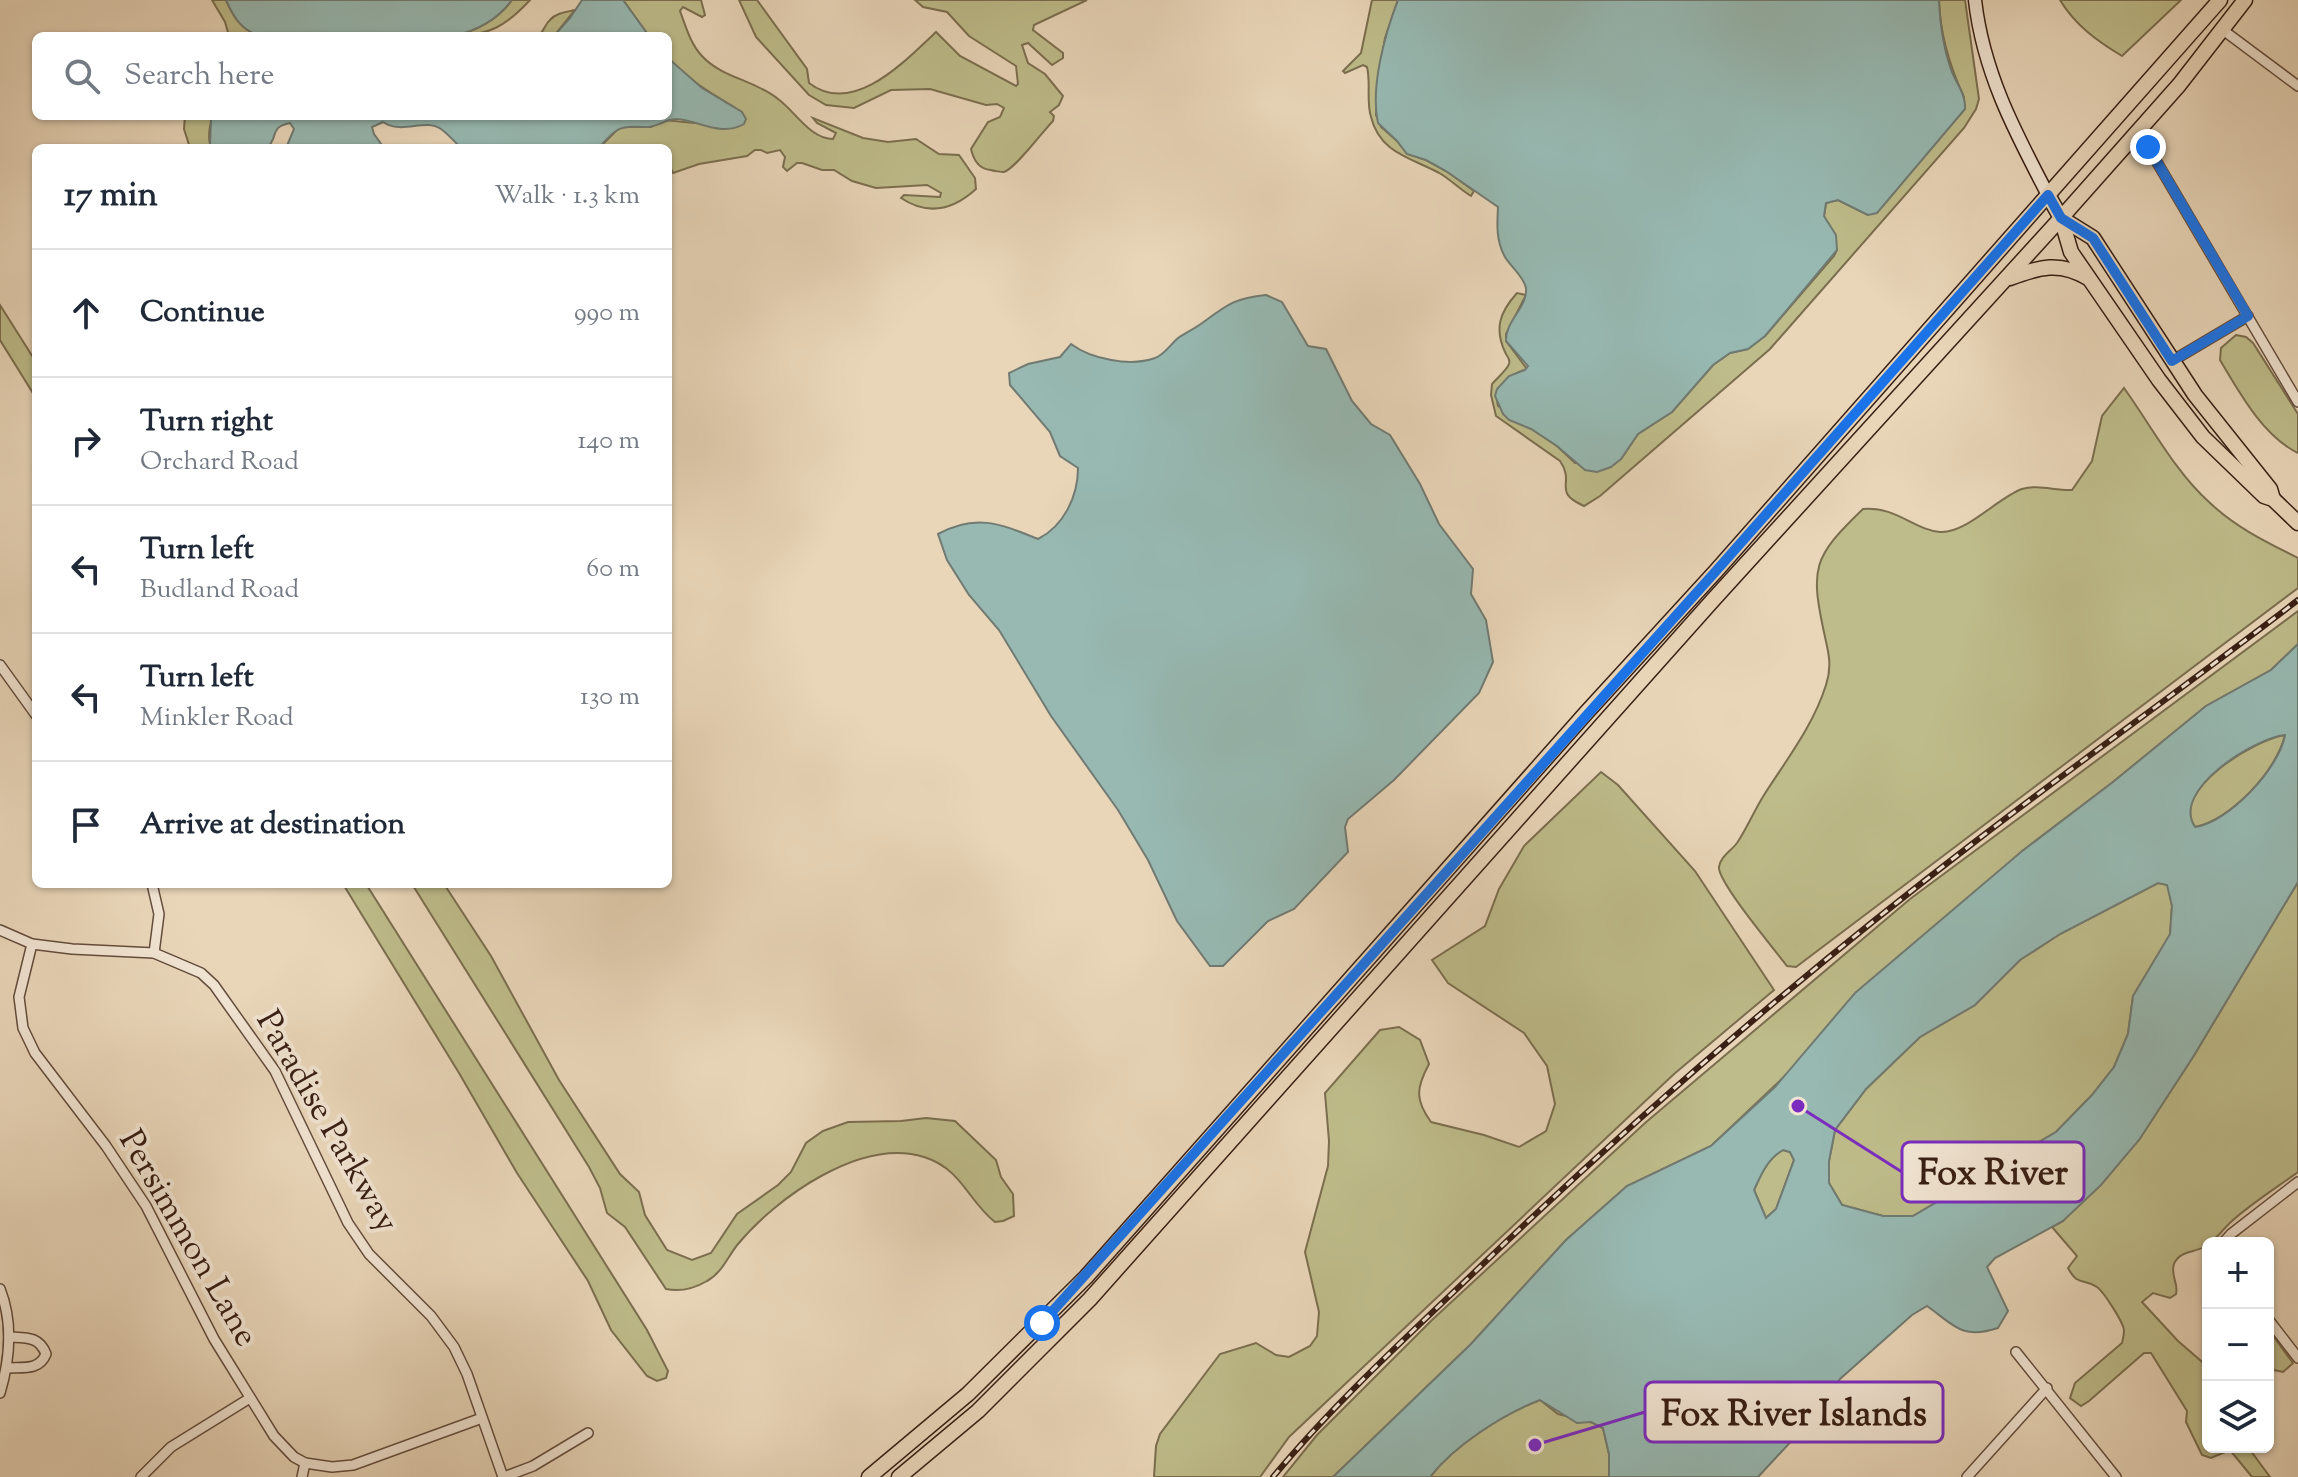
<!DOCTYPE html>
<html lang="en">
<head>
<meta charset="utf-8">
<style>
  :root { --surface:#fff; --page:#f2f2f3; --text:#1f2937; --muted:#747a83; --line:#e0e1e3 }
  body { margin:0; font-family:"Sorts Mill Goudy",serif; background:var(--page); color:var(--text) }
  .controls { position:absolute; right:24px; bottom:24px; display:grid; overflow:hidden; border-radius:12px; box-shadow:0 2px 6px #0004 }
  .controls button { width:72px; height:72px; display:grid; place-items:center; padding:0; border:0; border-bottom:2px solid var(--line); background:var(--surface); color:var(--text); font:40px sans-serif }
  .stop { position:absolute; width:24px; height:24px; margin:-18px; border:6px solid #1a73e8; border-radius:50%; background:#fff }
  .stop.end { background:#1a73e8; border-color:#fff; box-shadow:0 2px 8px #0008 }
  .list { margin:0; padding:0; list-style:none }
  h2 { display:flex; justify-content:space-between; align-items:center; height:104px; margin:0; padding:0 32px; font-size:34px }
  h2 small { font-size:26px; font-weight:400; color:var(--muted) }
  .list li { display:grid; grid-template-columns:52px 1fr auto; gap:24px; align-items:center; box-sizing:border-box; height:128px; padding:0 32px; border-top:2px solid var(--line) }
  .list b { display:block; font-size:30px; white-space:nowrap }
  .list p { margin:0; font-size:26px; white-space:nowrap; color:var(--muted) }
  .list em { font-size:26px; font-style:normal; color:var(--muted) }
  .icon { flex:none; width:44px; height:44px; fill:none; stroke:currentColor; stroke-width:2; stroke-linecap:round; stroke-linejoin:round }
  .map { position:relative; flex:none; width:2298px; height:1477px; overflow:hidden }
  .search { position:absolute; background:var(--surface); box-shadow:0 2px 6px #0004; left:32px; top:32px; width:640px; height:88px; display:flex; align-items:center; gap:20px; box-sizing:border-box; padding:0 28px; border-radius:12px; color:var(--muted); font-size:30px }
  .panel { position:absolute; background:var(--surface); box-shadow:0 2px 6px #0004; left:32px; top:144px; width:640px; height:744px; border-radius:12px }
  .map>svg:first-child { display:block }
  .green { fill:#bebc8a; stroke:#7b6e4f; stroke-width:2 }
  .water { fill:#97b9b2; stroke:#717b73; stroke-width:2; fill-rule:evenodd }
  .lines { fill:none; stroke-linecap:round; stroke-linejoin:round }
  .street-casing { stroke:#644d3d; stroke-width:12 }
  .secondary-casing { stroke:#381f14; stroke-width:15 }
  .primary-casing { stroke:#381f14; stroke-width:17 }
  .street { stroke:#f1e4d2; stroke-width:9 }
  .secondary { stroke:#f1e4d2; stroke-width:12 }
  .primary { stroke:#e9d6b9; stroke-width:14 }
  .rail-casing { stroke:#381f14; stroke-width:6 }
  .rail { stroke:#f1e4d2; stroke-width:3; stroke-dasharray:9; stroke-linecap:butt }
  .route { stroke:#1a73e8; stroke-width:10 }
  .labels { text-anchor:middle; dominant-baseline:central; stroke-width:8; stroke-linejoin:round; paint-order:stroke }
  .street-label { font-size:34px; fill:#381f14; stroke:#f1e4d2 }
  .leader { fill:none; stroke:#7b2cbf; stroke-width:3 }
  .callout-dot { fill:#7b2cbf; stroke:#f1e4d2; stroke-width:3 }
  .callout { fill:#f1e4d2; stroke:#7b2cbf; stroke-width:3 }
  .callout-label { font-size:36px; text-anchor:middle; font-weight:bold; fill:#381f14 }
</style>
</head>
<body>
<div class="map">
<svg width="2298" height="1477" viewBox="0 0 2298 1477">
  <rect width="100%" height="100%" fill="#e9d6b9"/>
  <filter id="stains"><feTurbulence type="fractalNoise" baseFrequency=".0025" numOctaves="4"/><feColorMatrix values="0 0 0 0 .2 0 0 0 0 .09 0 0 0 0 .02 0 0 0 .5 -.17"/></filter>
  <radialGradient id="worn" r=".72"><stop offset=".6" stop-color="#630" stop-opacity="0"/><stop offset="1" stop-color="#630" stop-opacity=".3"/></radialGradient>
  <g class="green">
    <path d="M 212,0 L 226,0 C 234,18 241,29 259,36 L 229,36 L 225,22 Z"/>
    <path d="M 512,0 L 530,0 C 506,26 489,36 453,36 C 476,31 498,19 512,0 Z"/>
    <path d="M 623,0 L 701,0 L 705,15 L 702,17 L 683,7 L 680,11 C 686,27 690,43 702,56 C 722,78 755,80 778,99 C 795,111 810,139 833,139 L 836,133 L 817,123 L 813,118 L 863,138 L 888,142 L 916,139 L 939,154 L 959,155 L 975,178 L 976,189 C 953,210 928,216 901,198 L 904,195 L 940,197 L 941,193 L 927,185 L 876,188 L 852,181 L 834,170 L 822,170 L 802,163 L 797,163 L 787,171 L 783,167 L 785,157 L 780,150 L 767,153 L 761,150 L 755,150 L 747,156 L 699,164 L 673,173 L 668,163 L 668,148 L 599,148 L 620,127 L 651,127 L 664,120 L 694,123 L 734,107 C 710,93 687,79 668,58 L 668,36 L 649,36 Z"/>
    <path d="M 739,0 L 757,0 L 807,69 L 809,83 C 853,117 905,61 936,32 L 960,56 L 1016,86 L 1018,84 L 1016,66 L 969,36 L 947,12 L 923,7 L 915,0 L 1087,0 L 1034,25 L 1033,30 L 1063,53 L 1063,58 L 1052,65 L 1028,43 L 1022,45 L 1028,63 L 1045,74 L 1063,96 L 1059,105 L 1050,112 L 1054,116 L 1053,121 C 1043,131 1015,169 1004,172 C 1002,172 993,171 991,170 C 979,169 974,161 971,149 L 988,122 L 1000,117 L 1004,108 L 997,104 L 986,105 L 930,89 L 891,90 L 854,108 L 826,105 L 809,95 L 756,37 Z"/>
    <path d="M 1372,0 L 1398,0 L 1385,38 L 1377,90 L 1376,115 L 1381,127 L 1397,141 L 1407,154 L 1426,160 L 1446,171 L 1474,191 L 1471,196 C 1461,190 1452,181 1441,174 C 1413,158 1380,154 1371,117 C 1366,101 1371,83 1367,67 L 1363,65 L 1345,73 L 1343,71 L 1361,53 Z"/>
    <path d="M 1939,0 L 1965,0 L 1979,99 L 1976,109 L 1964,128 L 1770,349 L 1600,496 L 1584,506 C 1551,491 1576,484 1560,461 L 1496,416 L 1491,395 L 1492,384 C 1496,379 1507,370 1509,364 C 1511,359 1507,357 1505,352 C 1494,328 1500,312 1517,293 L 1526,295 L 1506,334 L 1506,341 L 1527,369 C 1511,374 1493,386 1498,406 L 1557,446 L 1575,463 L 1621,459 L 1638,434 L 1672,412 L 1713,365 L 1730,353 L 1748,349 L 1765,336 L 1834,256 L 1837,250 L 1824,216 L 1826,203 L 1838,200 L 1868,215 L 1964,97 C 1949,65 1940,35 1939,0 Z"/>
    <path d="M 2060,0 L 2181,0 L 2122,56 C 2097,41 2075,25 2060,0 Z"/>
    <path d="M 575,10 L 554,36 L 538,36 C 545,31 544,25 550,20 C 556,13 566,12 575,10 Z"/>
    <path d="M 185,116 L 214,116 C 209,123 207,141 212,148 L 190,148 L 184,129 Z"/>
    <polygon points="0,305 36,362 36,398 0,340"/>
    <path d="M 2236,335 L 2246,337 L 2253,343 L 2298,414 L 2298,453 C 2263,436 2239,392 2220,360 L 2221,348 Z"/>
    <path d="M 2124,388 C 2150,424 2176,473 2209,502 C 2235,527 2266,542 2298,558 L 2298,588 L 1796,967 L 1787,966 C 1775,950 1717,881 1719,867 C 1720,857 1731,851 1737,843 C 1747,828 1754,811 1764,795 C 1787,759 1813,726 1826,685 C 1832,667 1829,654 1825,637 C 1810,568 1812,558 1863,509 C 1896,506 1914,530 1940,532 C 1966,534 1997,498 2022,489 C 2038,484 2056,491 2072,490 L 2092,461 L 2102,416 Z"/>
    <polygon points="2298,611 2298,644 2271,670 2206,706 2113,782 2021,852 1711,1146 1627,1186 1566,1240 1471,1344 1333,1477 1283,1477 1317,1435 1432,1320 1645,1123 1910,899"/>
    <path d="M 2285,735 C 2277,770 2231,820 2195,827 C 2169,790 2256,739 2285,735 Z"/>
    <path d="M 1601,772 L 1618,785 L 1695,871 L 1774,990 L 1674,1074 L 1289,1437 L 1260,1477 L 1154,1477 L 1156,1446 L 1160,1434 L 1220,1354 L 1256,1343 L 1276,1355 L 1289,1357 L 1310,1346 L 1317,1336 L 1319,1312 L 1305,1252 L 1328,1166 L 1329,1141 L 1325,1093 L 1380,1030 L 1399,1027 L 1420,1040 L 1429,1064 C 1416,1088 1415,1100 1431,1122 L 1484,1135 L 1519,1147 L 1546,1131 L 1555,1104 L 1547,1066 L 1524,1033 L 1448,983 L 1432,960 L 1485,926 L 1499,889 L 1524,846 Z"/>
    <path d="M 2298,882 L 2298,1172 C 2276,1188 2252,1203 2232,1221 C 2223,1229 2214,1242 2206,1246 C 2195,1253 2180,1250 2174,1264 C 2170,1275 2179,1284 2176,1294 L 2170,1298 L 2153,1293 L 2142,1302 L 2178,1341 L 2208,1367 L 2208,1447 L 2248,1447 L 2270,1477 L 2252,1477 L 2230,1450 L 2211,1458 L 2202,1455 L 2186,1422 L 2187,1411 L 2151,1353 L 2144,1353 L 2089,1401 L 2081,1406 L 2070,1398 L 2075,1383 L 2122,1343 C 2123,1339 2124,1334 2124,1330 C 2123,1322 2104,1292 2097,1287 C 2084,1278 2078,1287 2068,1268 L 2077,1256 L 2052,1227 L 2063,1221 L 2139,1140 L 2193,1057 Z"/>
    <polygon points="2158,883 2168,885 2172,906 2170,935 2133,996 2128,1034 2114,1067 2092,1095 2056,1132 1913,1216 1883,1216 1842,1205 1829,1183 1829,1161 1835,1130 1866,1089 1920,1037 1975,1005 2020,960 2060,934"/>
    <polygon points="343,884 366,884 647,1330 668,1371 666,1378 657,1381 647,1376 611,1330 588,1281 517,1173 459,1073"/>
    <path d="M 412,884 L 444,884 L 491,956 L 559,1080 L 620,1174 L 639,1192 L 645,1215 L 667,1250 L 692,1260 L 711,1253 L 737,1214 L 778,1185 L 791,1172 L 806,1143 L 823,1131 L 848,1122 L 901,1121 L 926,1118 L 955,1121 L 996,1160 L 1001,1177 L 1013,1194 L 1014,1216 L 1003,1221 L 995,1222 C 968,1201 962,1169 924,1157 C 861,1137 776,1198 738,1244 C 728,1256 722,1273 707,1281 C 695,1288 680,1292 666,1289 L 625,1227 L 607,1213 L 600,1188 L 589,1167 Z"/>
    <path d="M 1783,1150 L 1790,1152 L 1794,1160 L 1776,1209 L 1766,1218 L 1754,1190 C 1761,1175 1767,1159 1783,1150 Z"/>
    <polygon points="2268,1329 2293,1363 2283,1372 2274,1370 2268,1361"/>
    <path d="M 1540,1400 L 1558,1414 L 1591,1422 L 1603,1428 L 1609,1454 L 1609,1477 L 1430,1477 C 1455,1444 1501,1415 1540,1400 Z"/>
  </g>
  <g class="water">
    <path d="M 226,0 L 512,0 C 498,19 476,31 453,36 L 259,36 C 241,29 234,18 226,0 Z"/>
    <polygon points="582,0 623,0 649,36 554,36 570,18"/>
    <path d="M 1398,0 L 1939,0 C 1940,24 1943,48 1952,72 C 1957,84 1966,95 1965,109 L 1877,213 L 1868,215 L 1838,200 L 1826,203 L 1824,216 L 1836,235 L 1837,250 L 1765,336 L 1748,349 L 1730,353 L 1713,365 L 1672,412 L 1638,434 L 1621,459 L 1611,467 L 1597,472 L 1585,470 L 1557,446 L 1531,429 L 1509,420 L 1503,414 L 1495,396 L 1497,389 L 1509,376 L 1525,370 L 1528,366 L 1506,341 C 1505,321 1528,307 1526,288 C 1524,277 1511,267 1505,257 C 1496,241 1497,224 1498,207 L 1446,171 L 1426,160 L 1407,154 L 1397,141 L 1378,123 C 1370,87 1385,34 1398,0 Z"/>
    <path d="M 668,58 L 702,88 L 742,112 L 746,119 L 744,124 C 721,137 700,121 677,119 C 665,119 658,127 647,127 C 620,126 617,126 599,148 L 461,148 C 455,142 448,134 441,129 C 424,118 403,135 383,122 L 372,127 L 374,134 L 384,148 L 286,148 L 294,129 L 290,123 C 269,127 279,137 267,148 L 212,148 L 210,145 L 211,120 L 214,116 L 668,116 Z"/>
    <path d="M 1266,295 L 1282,302 L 1308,346 L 1326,349 L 1352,401 L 1371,424 L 1390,435 L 1420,484 L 1439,524 L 1473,569 L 1471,594 L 1486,620 L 1493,662 L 1479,693 L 1394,780 L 1348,819 L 1345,827 L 1348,852 L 1294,909 L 1268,921 L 1223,966 L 1210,966 L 1177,921 L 1148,860 L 1118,810 L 1051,716 L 999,630 L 969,595 L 947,560 L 938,534 C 976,513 1001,524 1038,539 C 1064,526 1078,496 1078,468 L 1060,456 L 1050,432 L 1010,385 L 1009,373 L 1028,364 L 1060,357 L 1071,344 C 1091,359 1130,367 1155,358 C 1164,355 1171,344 1178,338 C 1187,332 1196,328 1205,321 C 1228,304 1236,298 1266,295 Z"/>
    <path d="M 2298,644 L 2298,882 L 2193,1057 L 2139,1140 L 2101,1185 L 2063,1221 L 1995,1258 L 1987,1267 L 2008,1311 L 1998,1328 C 1961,1340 1954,1325 1927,1306 L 1912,1315 L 1840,1379 L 1823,1407 L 1758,1477 L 1609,1477 L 1609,1454 L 1603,1428 L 1591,1422 L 1577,1423 L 1540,1400 C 1503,1414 1454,1446 1430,1477 L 1333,1477 L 1471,1344 L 1566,1240 L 1627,1186 L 1711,1146 L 1775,1087 L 1855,993 L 2021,852 L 2113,782 L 2206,706 L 2271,670 ZM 2285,735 C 2279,769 2229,822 2195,827 C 2170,790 2255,738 2285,735 ZM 2158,883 L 2167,885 L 2172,906 L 2170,934 L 2133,996 L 2128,1034 L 2114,1067 L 2092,1095 L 2056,1132 L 1913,1216 L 1883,1216 L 1842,1205 L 1829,1183 L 1829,1161 L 1835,1130 L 1866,1089 L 1920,1037 L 1975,1005 L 2020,960 L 2060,934 ZM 1783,1150 L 1790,1152 L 1794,1160 L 1776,1209 L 1766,1218 L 1754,1190 C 1761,1175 1767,1159 1783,1150 Z"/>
  </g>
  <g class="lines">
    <g class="street-casing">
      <g id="street">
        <polyline points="2223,30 2298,86"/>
        <polyline points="2148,147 2298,402"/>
        <polyline points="2172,361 2248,316"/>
        <polyline points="0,665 36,715"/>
        <polyline points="152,884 159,914 154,953"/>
        <polyline points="0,930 32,944 72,949 154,953 201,973 214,985 275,1071 348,1223 369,1254 431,1316 454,1347 467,1374 503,1477"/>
        <polyline points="32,944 19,997 23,1028 35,1053 106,1146 146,1206 214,1339 274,1436 294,1457 305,1463 332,1467 353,1465 482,1418"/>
        <polyline points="2223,1243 2231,1234 2298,1182"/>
        <path d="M 0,1289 C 13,1322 10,1359 0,1393"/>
        <polyline points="2268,1319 2298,1358"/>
        <polyline points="2016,1352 2116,1477"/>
        <path d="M 7,1368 C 23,1367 39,1371 46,1354 C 39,1336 26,1338 9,1337"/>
        <polyline points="141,1477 171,1447 250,1398"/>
        <polyline points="302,1477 305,1463"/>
        <polyline points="504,1477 533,1466 588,1433"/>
        <polyline points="1967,1477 2047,1388"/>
      </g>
    </g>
    <g class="secondary-casing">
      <path id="secondary" d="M 1975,0 C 1983,72 2015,132 2048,195"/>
    </g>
    <g class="primary-casing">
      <g id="primary">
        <polyline points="2048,195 2061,218 2071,252 2159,380 2203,437 2264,496 2273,499 2298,523"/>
        <polyline points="2061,218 2093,238 2195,395 2270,489 2273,499"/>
        <path d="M 2010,278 C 2039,267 2060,261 2088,278"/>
        <polyline points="869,1477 968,1394 1086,1277 1586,713 1716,571 2220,0"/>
        <polyline points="899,1477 978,1411 1090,1299 1713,600 2061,218 2179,85 2245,0"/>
      </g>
    </g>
    <use href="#street" class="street"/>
    <use href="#secondary" class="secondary"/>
    <use href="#primary" class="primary"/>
    <g class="rail-casing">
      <path id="rail" d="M 1273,1477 C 1337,1400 1411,1333 1483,1264 C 1638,1115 1801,975 1972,844 C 2080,761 2190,683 2298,600"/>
    </g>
    <use href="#rail" class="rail"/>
  </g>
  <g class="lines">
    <polyline class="route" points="1042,1323 1716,571 2048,195 2061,218 2093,238 2172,361 2248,316 2148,147"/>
  </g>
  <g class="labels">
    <g class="street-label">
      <text transform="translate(326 1122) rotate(60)">Paradise Parkway</text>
      <text transform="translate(187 1239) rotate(60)">Persimmon Lane</text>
    </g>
  </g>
  <path class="leader" d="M1798 1106L1902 1172M1535 1445L1645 1412"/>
  <g class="callout-dot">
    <circle cx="1798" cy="1106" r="8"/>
    <circle cx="1535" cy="1445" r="8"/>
  </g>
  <g class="callout">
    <rect x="1902" y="1142" width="182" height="60" rx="8"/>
    <rect x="1645" y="1382" width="298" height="60" rx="8"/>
  </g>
  <g class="callout-label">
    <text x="1993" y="1184">Fox River</text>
    <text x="1794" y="1425">Fox River Islands</text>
  </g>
  <rect width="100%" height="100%" filter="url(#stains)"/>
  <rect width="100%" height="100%" fill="url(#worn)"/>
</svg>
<div class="controls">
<button>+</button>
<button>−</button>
<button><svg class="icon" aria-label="layers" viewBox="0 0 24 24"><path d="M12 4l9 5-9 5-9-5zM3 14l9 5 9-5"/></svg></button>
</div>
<div class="stop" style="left:1042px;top:1323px"></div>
<div class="stop end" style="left:2148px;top:147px"></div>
<div class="search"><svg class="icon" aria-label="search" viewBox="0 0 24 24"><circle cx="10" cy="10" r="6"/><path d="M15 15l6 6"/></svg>Search here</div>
<section class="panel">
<h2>17 min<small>Walk · 1.3 km</small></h2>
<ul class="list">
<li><svg class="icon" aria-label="ahead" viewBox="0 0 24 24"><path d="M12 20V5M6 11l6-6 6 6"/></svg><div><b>Continue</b></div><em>990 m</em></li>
<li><svg class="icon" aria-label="right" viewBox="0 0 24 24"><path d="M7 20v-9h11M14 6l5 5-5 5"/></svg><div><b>Turn right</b><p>Orchard Road</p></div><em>140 m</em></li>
<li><svg class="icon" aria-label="left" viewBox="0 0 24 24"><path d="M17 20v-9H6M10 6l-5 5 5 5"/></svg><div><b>Turn left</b><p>Budland Road</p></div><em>60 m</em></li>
<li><svg class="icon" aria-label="left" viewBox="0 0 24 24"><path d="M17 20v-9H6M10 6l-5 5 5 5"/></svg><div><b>Turn left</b><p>Minkler Road</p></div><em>130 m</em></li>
<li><svg class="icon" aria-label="arrive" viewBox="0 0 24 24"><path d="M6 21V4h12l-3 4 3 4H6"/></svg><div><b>Arrive at destination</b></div></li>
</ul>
</section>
</div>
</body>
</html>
